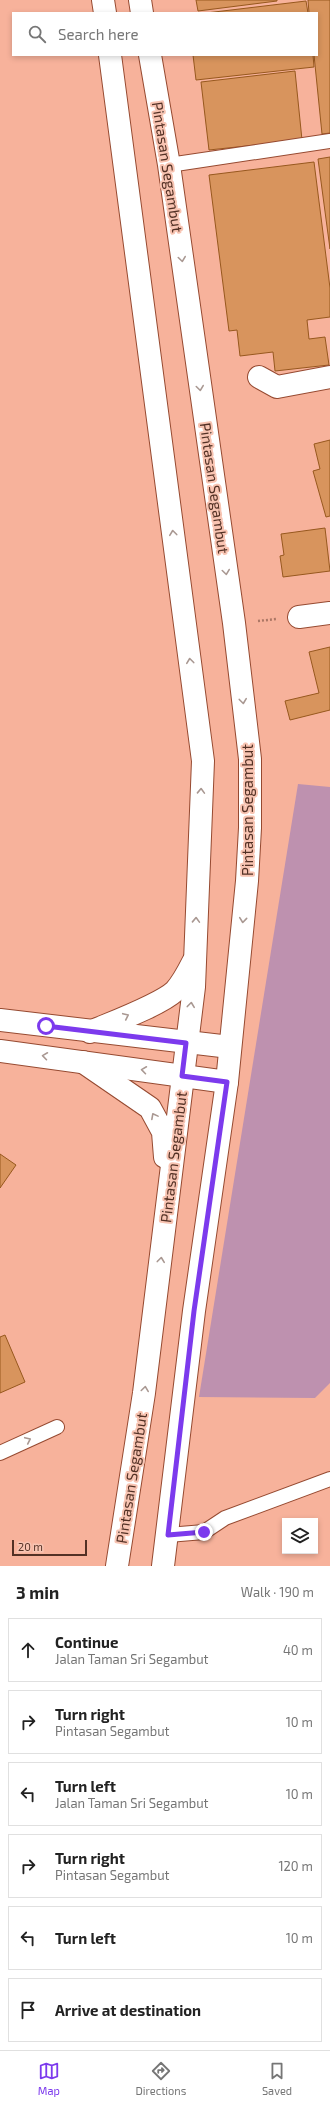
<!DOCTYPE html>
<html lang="en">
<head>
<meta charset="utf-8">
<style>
  :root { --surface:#fff; --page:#f6f6f6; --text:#222; --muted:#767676; --line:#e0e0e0; --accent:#7c3aed }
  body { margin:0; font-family:"Exo 2",sans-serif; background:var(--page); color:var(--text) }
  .controls { position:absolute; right:12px; bottom:12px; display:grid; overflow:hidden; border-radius:0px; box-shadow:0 2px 6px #0003 }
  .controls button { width:36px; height:36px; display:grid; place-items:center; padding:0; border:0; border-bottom:1px solid var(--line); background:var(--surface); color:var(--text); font:20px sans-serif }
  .scale { position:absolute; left:12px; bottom:10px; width:75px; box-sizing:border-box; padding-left:4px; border:2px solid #533125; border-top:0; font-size:11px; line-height:14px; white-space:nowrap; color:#533125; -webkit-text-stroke:3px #f8c4b2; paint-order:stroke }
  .stop { position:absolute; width:12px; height:12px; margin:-9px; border:3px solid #7c3aed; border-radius:50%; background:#fff }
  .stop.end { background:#7c3aed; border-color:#fff; box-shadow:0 1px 4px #0008 }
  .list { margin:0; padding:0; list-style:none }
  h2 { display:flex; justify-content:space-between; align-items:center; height:52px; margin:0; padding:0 16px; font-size:17px }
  h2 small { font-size:13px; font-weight:400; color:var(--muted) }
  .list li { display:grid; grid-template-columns:26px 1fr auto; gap:12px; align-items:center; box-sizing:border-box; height:64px; margin:0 8px 8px; padding:0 8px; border:1px solid var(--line); border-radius:0px }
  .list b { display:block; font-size:15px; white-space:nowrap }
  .list p { margin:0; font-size:13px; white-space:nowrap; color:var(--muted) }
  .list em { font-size:13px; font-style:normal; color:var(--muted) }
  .icon { flex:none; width:22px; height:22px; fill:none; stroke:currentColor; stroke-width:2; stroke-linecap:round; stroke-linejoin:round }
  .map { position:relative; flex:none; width:330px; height:1566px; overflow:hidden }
  .search { position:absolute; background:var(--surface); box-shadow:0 2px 6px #0003; left:12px; right:12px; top:12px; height:44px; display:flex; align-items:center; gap:10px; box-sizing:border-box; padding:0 14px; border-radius:0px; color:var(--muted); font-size:15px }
  .sheet { height:484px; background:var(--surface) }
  nav { display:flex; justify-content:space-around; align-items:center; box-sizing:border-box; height:56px; border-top:1px solid var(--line); background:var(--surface); font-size:11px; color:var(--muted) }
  nav a { display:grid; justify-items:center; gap:2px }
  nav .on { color:var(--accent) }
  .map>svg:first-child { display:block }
  .green { fill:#be91af }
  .building { fill:#d8945d; stroke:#97581e }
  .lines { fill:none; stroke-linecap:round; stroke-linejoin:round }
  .service-casing { stroke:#964a31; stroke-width:16 }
  .minor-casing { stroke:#964a31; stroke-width:24 }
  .tertiary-casing { stroke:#964a31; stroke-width:24 }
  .secondary-casing { stroke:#964a31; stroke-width:24 }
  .path { stroke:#ac7765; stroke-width:2.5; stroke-dasharray:2 2; stroke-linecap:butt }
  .service { stroke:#fff; stroke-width:14 }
  .minor { stroke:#fff; stroke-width:22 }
  .tertiary { stroke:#fff; stroke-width:22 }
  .secondary { stroke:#fff; stroke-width:22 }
  .oneway { stroke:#a99892 }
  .route { stroke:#7c3aed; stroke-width:5 }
  .labels { text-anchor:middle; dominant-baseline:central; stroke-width:4; stroke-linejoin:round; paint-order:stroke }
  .street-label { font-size:15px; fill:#533125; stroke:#f8c4b2 }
</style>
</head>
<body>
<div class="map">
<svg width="330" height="1566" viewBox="0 0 330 1566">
  <rect width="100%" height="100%" fill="#f7b29b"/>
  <polygon class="green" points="298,784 330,787 330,1383 315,1398 199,1397"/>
  <g class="building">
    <polygon points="196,0 277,0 277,1 198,11"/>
    <polygon points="308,0 330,0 330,133 322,134 314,55 317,55 317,13 309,13"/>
    <polygon points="306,1 308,13 206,13"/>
    <polygon points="193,55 313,55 314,67 196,80"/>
    <polygon points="295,71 302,140 209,150 201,82"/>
    <polygon points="330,157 330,249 318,159"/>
    <polygon points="314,162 330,288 330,317 307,320 309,339 325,337 329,365 275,371 273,352 240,356 237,330 229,331 209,175"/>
    <polygon points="330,440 330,516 326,517 313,471 320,469 314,444"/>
    <polygon points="325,528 330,571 283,577 280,556 284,555 281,534"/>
    <polygon points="330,647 330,710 290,720 285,701 319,693 309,652"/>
    <polygon points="0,1154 16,1165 0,1188"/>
    <polygon points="5,1335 25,1382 0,1393 0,1337"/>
  </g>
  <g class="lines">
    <g class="service-casing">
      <g id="service">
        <polyline points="169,165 330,141"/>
        <polyline points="0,1453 57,1427"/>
        <polyline points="168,1535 204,1532 225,1518 330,1479"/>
      </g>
    </g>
    <g class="minor-casing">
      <g id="minor">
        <polyline points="259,377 277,387 330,377"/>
        <polyline points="299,617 330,613"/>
      </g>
    </g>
    <g class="tertiary-casing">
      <g id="tertiary">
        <polyline points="0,1020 230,1047"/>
        <polyline points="0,1051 227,1082"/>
      </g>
    </g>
    <g class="secondary-casing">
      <g id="secondary">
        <polyline points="103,0 105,13"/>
        <polyline points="140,0 142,13"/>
        <polyline points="110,55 203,761 194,987 144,1393 117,1566"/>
        <polyline points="150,55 169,165 234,623 250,759 250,828 247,881 227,1082 194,1311 163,1566"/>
        <path d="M 90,1032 C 111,1023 160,1005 175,991 C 183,982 188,972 193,962"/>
        <polyline points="83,1062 150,1108 163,1132 165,1157"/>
      </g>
    </g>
    <polyline class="path" points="258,621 277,619"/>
    <use href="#service" class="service"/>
    <use href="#minor" class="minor"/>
    <use href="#tertiary" class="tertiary"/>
    <use href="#secondary" class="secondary"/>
  </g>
  <defs><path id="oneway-chevron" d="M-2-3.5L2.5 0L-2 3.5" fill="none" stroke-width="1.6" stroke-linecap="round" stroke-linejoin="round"/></defs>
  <g class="oneway">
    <use href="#oneway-chevron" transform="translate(182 259) rotate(82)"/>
    <use href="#oneway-chevron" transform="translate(200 388) rotate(82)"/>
    <use href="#oneway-chevron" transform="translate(173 533) rotate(-97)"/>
    <use href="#oneway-chevron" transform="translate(226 572) rotate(82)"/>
    <use href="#oneway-chevron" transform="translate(190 661) rotate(-97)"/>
    <use href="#oneway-chevron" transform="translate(243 701) rotate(83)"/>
    <use href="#oneway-chevron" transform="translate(201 791) rotate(-88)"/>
    <use href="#oneway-chevron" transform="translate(196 920) rotate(-88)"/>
    <use href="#oneway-chevron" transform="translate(243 920) rotate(96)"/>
    <use href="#oneway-chevron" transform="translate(191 1005) rotate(-83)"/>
    <use href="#oneway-chevron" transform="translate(126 1016) rotate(-25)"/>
    <use href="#oneway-chevron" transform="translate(45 1056) rotate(-172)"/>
    <use href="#oneway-chevron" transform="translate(144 1070) rotate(-172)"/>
    <use href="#oneway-chevron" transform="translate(154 1116) rotate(-118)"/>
    <use href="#oneway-chevron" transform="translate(161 1260) rotate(-83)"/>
    <use href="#oneway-chevron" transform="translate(145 1389) rotate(-82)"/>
    <use href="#oneway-chevron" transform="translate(28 1440) rotate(-25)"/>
  </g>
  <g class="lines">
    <polyline class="route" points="46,1026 186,1043 182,1076 227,1082 194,1311 168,1535 204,1532"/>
  </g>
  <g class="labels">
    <g class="street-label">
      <text transform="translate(168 167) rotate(81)">Pintasan Segambut</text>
      <text transform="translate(215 488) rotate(82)">Pintasan Segambut</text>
      <text transform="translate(247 810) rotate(-90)">Pintasan Segambut</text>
      <text transform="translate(173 1157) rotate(-83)">Pintasan Segambut</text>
      <text transform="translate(131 1478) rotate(-81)">Pintasan Segambut</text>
    </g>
  </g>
</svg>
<div class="controls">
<button><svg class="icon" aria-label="layers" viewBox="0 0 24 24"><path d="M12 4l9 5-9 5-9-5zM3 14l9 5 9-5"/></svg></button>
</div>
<div class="scale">20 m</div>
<div class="stop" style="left:46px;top:1026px"></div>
<div class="stop end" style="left:204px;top:1532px"></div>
<div class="search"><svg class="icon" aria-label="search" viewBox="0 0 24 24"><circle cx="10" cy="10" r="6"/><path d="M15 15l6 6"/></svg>Search here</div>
</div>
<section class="sheet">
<h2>3 min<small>Walk · 190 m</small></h2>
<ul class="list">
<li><svg class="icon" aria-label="ahead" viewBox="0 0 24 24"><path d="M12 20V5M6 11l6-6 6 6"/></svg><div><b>Continue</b><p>Jalan Taman Sri Segambut</p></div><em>40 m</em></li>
<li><svg class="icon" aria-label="right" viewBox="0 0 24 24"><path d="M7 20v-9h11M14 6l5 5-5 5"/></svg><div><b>Turn right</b><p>Pintasan Segambut</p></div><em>10 m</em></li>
<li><svg class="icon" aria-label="left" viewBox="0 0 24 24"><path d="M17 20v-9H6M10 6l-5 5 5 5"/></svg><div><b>Turn left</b><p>Jalan Taman Sri Segambut</p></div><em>10 m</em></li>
<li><svg class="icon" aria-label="right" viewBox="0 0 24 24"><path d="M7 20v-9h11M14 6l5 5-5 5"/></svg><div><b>Turn right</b><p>Pintasan Segambut</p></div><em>120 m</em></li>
<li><svg class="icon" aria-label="left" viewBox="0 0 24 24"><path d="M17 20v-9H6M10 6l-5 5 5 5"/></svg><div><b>Turn left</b></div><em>10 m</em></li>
<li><svg class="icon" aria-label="arrive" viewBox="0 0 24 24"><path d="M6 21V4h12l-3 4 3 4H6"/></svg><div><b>Arrive at destination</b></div></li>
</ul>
</section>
<nav>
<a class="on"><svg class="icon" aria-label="map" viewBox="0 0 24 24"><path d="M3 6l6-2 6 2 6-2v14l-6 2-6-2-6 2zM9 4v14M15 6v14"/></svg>Map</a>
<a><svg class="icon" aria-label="directions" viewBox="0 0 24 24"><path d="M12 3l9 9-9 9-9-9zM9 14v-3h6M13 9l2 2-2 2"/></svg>Directions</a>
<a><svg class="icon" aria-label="saved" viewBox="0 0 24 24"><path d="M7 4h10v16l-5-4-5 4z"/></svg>Saved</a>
</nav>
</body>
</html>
